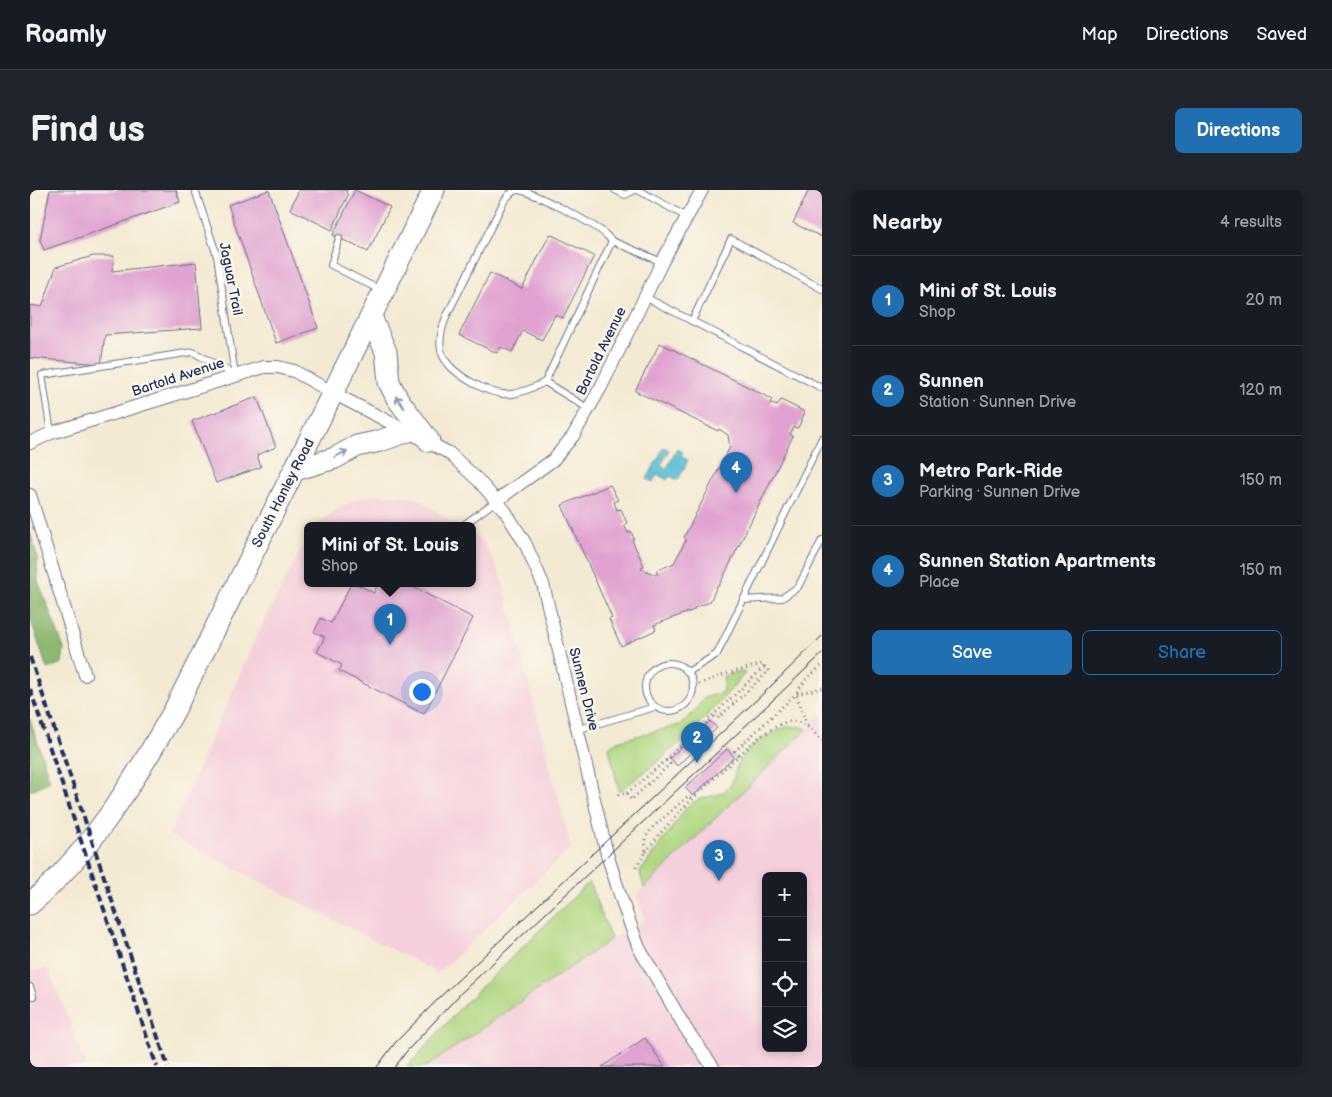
<!DOCTYPE html>
<html lang="en">
<head>
<meta charset="utf-8">
<style>
  :root { --surface:#171b24; --page:#20242c; --text:#f1f3f6; --muted:#9ea1a6; --line:#363941; --accent:#1f6fb2 }
  body { margin:0; font-family:"Balsamiq Sans",sans-serif; background:var(--page); color:var(--text) }
  .controls { position:absolute; right:15px; bottom:15px; display:grid; overflow:hidden; border-radius:8px; box-shadow:0 2px 8px #0003 }
  .controls button { width:45px; height:45px; display:grid; place-items:center; padding:0; border:0; border-bottom:1px solid var(--line); background:var(--surface); color:var(--text); font:25px sans-serif }
  .you { position:absolute; left:391px; top:501px; width:18px; height:18px; margin:-12px; border:4px solid #fff; border-radius:50%; background:#1a73e8; box-shadow:0 0 0 8px #1a73e833 }
  .badge { display:grid; place-items:center; width:32px; height:32px; border-radius:50%; background:var(--accent); color:#fff; font-size:16px; font-weight:700 }
  .pin { position:absolute; translate:-50% -41px; filter:drop-shadow(0 1px 2px #0008) }
  .pin::after { content:''; position:absolute; top:26px; width:18px; height:15px; background:inherit; clip-path:polygon(0 0,100% 0,50% 100%) }
  .popup { position:absolute; left:274px; top:332px; width:172px; height:65px; box-sizing:border-box; display:grid; place-content:center; border-radius:8px; background:var(--surface); filter:drop-shadow(0 1px 4px #0005); font-size:16px; white-space:nowrap; color:var(--muted) }
  .popup b { font-size:19px; color:var(--text) }
  .popup::after { content:''; position:absolute; left:50%; top:100%; margin-left:-10px; border:10px solid transparent; border-top-color:var(--surface) }
  .list { margin:0; padding:0; list-style:none }
  h2 { display:flex; justify-content:space-between; align-items:center; height:65px; margin:0; padding:0 20px; font-size:21px }
  h2 small { font-size:16px; font-weight:400; color:var(--muted) }
  .list li { display:grid; grid-template-columns:32px 1fr auto; gap:15px; align-items:center; box-sizing:border-box; height:90px; padding:0 20px; border-top:1px solid var(--line) }
  .list b { display:block; font-size:19px; white-space:nowrap }
  .list p { margin:0; font-size:16px; white-space:nowrap; color:var(--muted) }
  .list em { font-size:16px; font-style:normal; color:var(--muted) }
  .actions { display:flex; gap:10px; padding:15px 20px }
  .actions a { flex:1; padding:11px 0; border:1px solid var(--accent); border-radius:8px; text-align:center; font-size:18px; color:var(--accent) }
  .actions .main { background:var(--accent); color:#fff }
  .icon { flex:none; width:28px; height:28px; fill:none; stroke:currentColor; stroke-width:2; stroke-linecap:round; stroke-linejoin:round }
  .map { position:relative; flex:none; width:792px; height:877px; overflow:hidden; border-radius:8px }
  header { display:flex; align-items:center; gap:30px; box-sizing:border-box; height:70px; padding:0 25px; background:var(--surface); border-bottom:1px solid var(--line) }
  header strong { font-size:24px }
  nav { display:flex; gap:28px; margin-inline-start:auto; font-size:18px }
  .intro { display:flex; align-items:center; justify-content:space-between; box-sizing:border-box; height:120px; padding:0 30px }
  h1 { margin:0; font-size:35px }
  .button { padding:12px 22px; border-radius:8px; background:var(--accent); color:#fff; font-size:18px; font-weight:700 }
  main { display:flex; gap:30px; padding:0 30px }
  aside { flex:1; background:var(--surface); border-radius:8px; box-shadow:0 2px 8px #0003 }
  .map>svg:first-child { display:block }
  .built { fill:#f5cfdb; fill-rule:evenodd }
  .green { fill:#b0d782; stroke:#668370 }
  .forest { fill:#8cb870; stroke:#547467 }
  .water { fill:#55bdd2; stroke:#387698 }
  .building { fill:#e0a2d0 }
  .lines { fill:none; stroke-linecap:round; stroke-linejoin:round }
  .service-casing { stroke:#677087; stroke-width:8 }
  .minor-casing { stroke:#677087; stroke-width:14 }
  .primary-casing { stroke:#677087; stroke-width:23 }
  .path { stroke:#677087; stroke-width:3; stroke-dasharray:1 4; stroke-linecap:butt }
  .service { stroke:#fff; stroke-width:6 }
  .minor { stroke:#fff; stroke-width:12 }
  .primary { stroke:#fff; stroke-width:21 }
  .tram { stroke:#1b2f5e; stroke-width:1 }
  .rail { stroke:#1b2f5e; stroke-width:4; stroke-dasharray:8 4; stroke-linecap:butt }
  .oneway { stroke:#8d97ae }
  .labels { text-anchor:middle; dominant-baseline:central; stroke-width:5; stroke-linejoin:round; paint-order:stroke }
  .street-label { font-size:14px; fill:#1b2f5e; stroke:#fbf7ec }
</style>
</head>
<body>
<header>
<strong>Roamly</strong>
<nav><a>Map</a><a>Directions</a><a>Saved</a></nav>
</header>
<div class="intro"><h1>Find us</h1><a class="button">Directions</a></div>
<main>
<div class="map">
<svg width="792" height="877" viewBox="0 0 792 877">
  <rect width="100%" height="100%" fill="#fbf7ec"/>
  <filter id="ink" filterUnits="userSpaceOnUse"><feTurbulence type="fractalNoise" baseFrequency=".02" numOctaves="2"/><feDisplacementMap in="SourceGraphic" scale="10" xChannelSelector="R" yChannelSelector="G"/><feConvolveMatrix kernelMatrix="1 2 1 2 8 2 1 2 1" color-interpolation-filters="sRGB"/></filter>
  <filter id="wash" filterUnits="userSpaceOnUse"><feTurbulence type="fractalNoise" baseFrequency=".0096" numOctaves="4" result="noise"/><feDisplacementMap in="SourceGraphic" scale="20" xChannelSelector="R" yChannelSelector="G"/><feGaussianBlur stdDeviation="1.12" result="paint"/><feColorMatrix in="noise" values="0 0 0 0 0 0 0 0 0 0 0 0 0 0 0 0 0 1.4 0 .05"/><feComposite in="paint" operator="in"/></filter>
  <g filter="url(#wash)">
    <rect width="100%" height="100%" fill="#f4ead3"/>
    <g class="built">
      <polygon points="345,305 370,305 388,309 429,336 286,336 305,320 326,309"/>
      <polygon points="443,345 454,352 471,386 541,658 408,783 139,645 227,445 277,348 278,394 442,394"/>
      <path d="M 792,524 L 792,877 L 396,877 L 581,749 L 615,731 L 606,705 ZM 736,686 L 773,686 L 773,858 L 736,858 Z"/>
      <polygon points="18,778 57,877 0,877 0,781"/>
    </g>
    <g class="green">
      <path d="M 715,481 L 716,482 C 678,527 638,568 589,601 L 579,558 L 580,556 L 587,551 L 650,535 L 665,521 L 674,508 L 692,502 L 694,492 L 693,486 Z"/>
      <path d="M 760,536 L 774,537 L 777,539 L 614,698 L 610,682 L 657,617 C 672,603 686,610 698,598 C 705,591 704,582 708,574 C 717,556 741,541 760,536 Z"/>
      <polygon points="559,692 581,749 396,877 377,877 434,814"/>
    </g>
    <g class="forest">
      <polygon points="0,342 7,365 8,391 34,459 32,473 17,479 0,427"/>
      <polygon points="0,529 20,591 0,601"/>
    </g>
    <polygon class="water" points="634,257 639,260 631,275 637,278 647,259 653,262 651,266 658,270 648,290 640,286 637,290 627,284 623,292 617,289"/>
    <g id="blocks">
      <g class="building">
        <polygon points="20,0 146,0 150,12 14,60 10,50"/>
        <polygon points="239,0 288,138 246,153 198,15"/>
        <polygon points="269,0 317,0 316,3 318,5 302,40 260,19"/>
        <polygon points="325,0 360,17 338,62 303,45"/>
        <polygon points="779,0 792,0 792,47 763,33"/>
        <polygon points="520,44 564,66 533,128 525,125 512,150 493,141 482,162 471,157 467,163 429,145 460,83 492,99"/>
        <polygon points="63,66 84,66 82,81 166,72 172,138 75,145 71,174 0,168 0,115 12,117 26,77"/>
        <polygon points="630,153 742,209 740,213 747,216 751,210 775,222 768,238 764,237 760,244 763,246 689,396 687,396 680,412 664,418 664,420 624,435 626,440 591,456 579,429 582,428 532,315 580,295 588,310 584,312 587,320 591,319 597,333 594,335 598,343 601,341 604,349 602,350 614,376 611,377 612,379 626,385 628,384 626,381 644,373 656,350 654,347 700,257 698,245 689,239 688,241 605,201"/>
        <polygon points="227,207 246,257 227,265 231,277 186,293 162,231"/>
        <polygon points="321,394 327,394 344,403 348,394 380,394 379,395 443,428 394,524 309,481 312,475 287,462 295,447 284,442 291,428 301,433"/>
        <polygon points="680,531 687,538 647,576 640,568"/>
        <polygon points="697,559 704,567 663,606 655,598"/>
        <polygon points="615,848 635,877 572,877"/>
      </g>
    </g>
  </g>
  <g filter="url(#ink)">
    <use href="#blocks" fill-opacity="0" stroke="#677087" stroke-width="1"/>
    <g class="lines">
      <g class="service-casing">
        <g id="service">
          <polyline points="165,0 187,66 205,185"/>
          <polyline points="585,0 595,5 605,0"/>
          <polyline points="608,0 657,27"/>
          <polyline points="309,48 301,75 350,100"/>
          <polyline points="615,107 662,131 701,49 792,99"/>
          <polyline points="662,131 792,198"/>
          <path d="M 515,192 C 505,197 494,202 482,204 C 462,207 422,185 413,166 C 407,153 412,137 417,125 L 473,13 C 477,7 481,1 487,0 C 500,0 555,30 567,38 C 573,41 577,46 582,51"/>
          <polyline points="559,219 515,192 582,51 632,72"/>
          <polyline points="21,243 12,185 163,162 205,185"/>
          <polyline points="432,336 466,311"/>
          <polyline points="713,410 752,408 768,397 792,350"/>
          <circle cx="639" cy="497" r="24"/>
          <polyline points="658,482 687,464 792,248"/>
          <polyline points="549,539 625,517"/>
          <polyline points="0,797 3,806"/>
        </g>
      </g>
      <g class="minor-casing">
        <g id="minor">
          <polyline points="0,253 21,243 234,177 248,177 264,181 303,203 419,263 448,290 475,321 495,353 513,394 577,664 594,717 609,758 656,839 683,877"/>
          <polyline points="0,305 55,485"/>
          <polyline points="466,311 523,270 543,246 571,197 632,72 672,0"/>
        </g>
      </g>
      <g class="primary-casing">
        <g id="primary">
          <polyline points="341,127 356,162 359,192 367,208 399,251"/>
          <polyline points="265,280 305,268 327,256 350,251 378,241"/>
          <path d="M 0,714 C 62,661 104,591 144,521 L 404,0"/>
        </g>
      </g>
      <g class="path">
        <polyline points="664,496 693,485 732,474 739,481 687,529 683,525"/>
        <polyline points="777,535 766,504 775,490 792,475"/>
        <polyline points="709,565 705,561 766,504 792,498"/>
        <polyline points="597,603 633,573 734,477"/>
        <polyline points="588,605 597,603 601,610 640,574 636,570"/>
        <path d="M 616,662 C 639,630 667,604 695,578 C 713,562 734,539 757,532 C 772,528 783,541 792,551"/>
        <polyline points="606,677 616,662 615,648 623,637 658,606 661,609"/>
      </g>
      <use href="#service" class="service"/>
      <use href="#minor" class="minor"/>
      <use href="#primary" class="primary"/>
      <g class="tram">
        <polyline points="347,877 365,853 411,806 737,500 792,446"/>
        <polyline points="365,877 376,862 432,802 792,464"/>
      </g>
      <g class="rail">
        <polyline points="0,467 138,877"/>
        <polyline points="0,499 127,877"/>
      </g>
    </g>
    <defs><path id="oneway-shaft" d="M-6 0H5M1.5-3L5.5 0L1.5 3" fill="none" stroke-width="1.6" stroke-linecap="round" stroke-linejoin="round" transform="scale(1.25)"/></defs>
    <g class="oneway">
      <use href="#oneway-shaft" transform="translate(370 212) rotate(-125)"/>
      <use href="#oneway-shaft" transform="translate(311 264) rotate(-27)"/>
    </g>
  </g>
  <g class="labels">
    <g class="street-label">
      <text transform="translate(201 89) rotate(79)">Jaguar Trail</text>
      <text transform="translate(571 161) rotate(-64)">Bartold Avenue</text>
      <text transform="translate(148 187) rotate(-18)">Bartold Avenue</text>
      <text transform="translate(253 303) rotate(-63)">South Hanley Road</text>
      <text transform="translate(554 499) rotate(76)">Sunnen Drive</text>
    </g>
  </g>
</svg>
<div class="controls">
<button>+</button>
<button>−</button>
<button><svg class="icon" aria-label="locate" viewBox="0 0 24 24"><circle cx="12" cy="12" r="6"/><path d="M12 2v4M12 18v4M2 12h4M18 12h4"/></svg></button>
<button><svg class="icon" aria-label="layers" viewBox="0 0 24 24"><path d="M12 4l9 5-9 5-9-5zM3 14l9 5 9-5"/></svg></button>
</div>
<div class="you"></div>
<div class="pin badge" style="left:360px;top:455px">1</div>
<div class="popup"><b>Mini of St. Louis</b>Shop</div>
<div class="pin badge" style="left:667px;top:573px">2</div>
<div class="pin badge" style="left:689px;top:691px">3</div>
<div class="pin badge" style="left:706px;top:303px">4</div>
</div>
<aside>
<h2>Nearby<small>4 results</small></h2>
<ul class="list">
<li><span class="badge">1</span><div><b>Mini of St. Louis</b><p>Shop</p></div><em>20 m</em></li>
<li><span class="badge">2</span><div><b>Sunnen</b><p>Station · Sunnen Drive</p></div><em>120 m</em></li>
<li><span class="badge">3</span><div><b>Metro Park-Ride</b><p>Parking · Sunnen Drive</p></div><em>150 m</em></li>
<li><span class="badge">4</span><div><b>Sunnen Station Apartments</b><p>Place</p></div><em>150 m</em></li>
</ul>
<div class="actions"><a class="main">Save</a><a>Share</a></div>
</aside>
</main>
</body>
</html>
